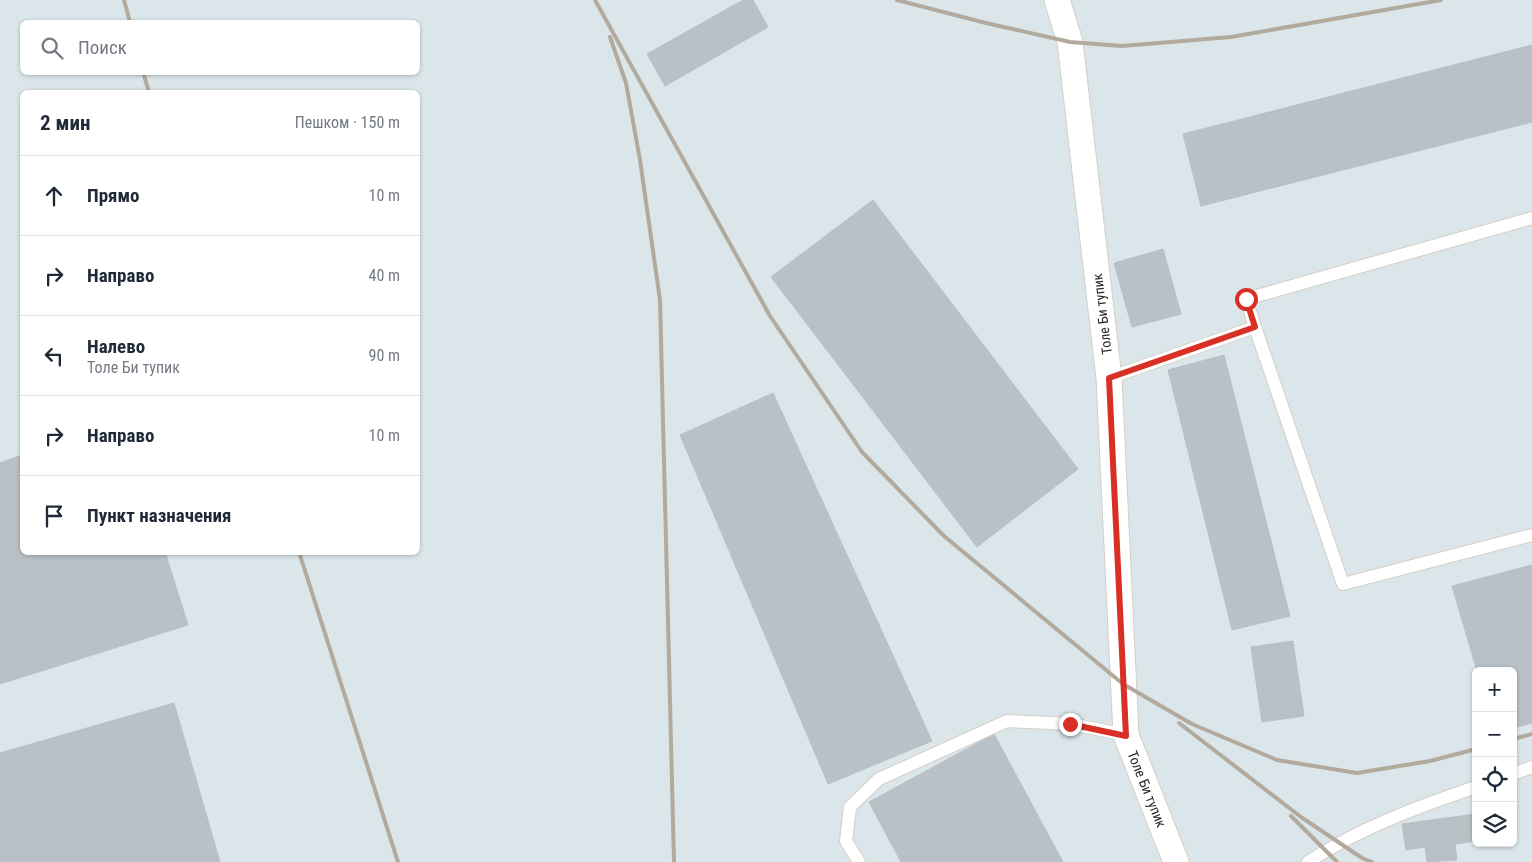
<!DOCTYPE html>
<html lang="ru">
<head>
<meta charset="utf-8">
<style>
  :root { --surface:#fff; --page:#f2f2f3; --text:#1f2937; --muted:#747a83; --line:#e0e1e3 }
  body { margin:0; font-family:"Roboto Condensed",sans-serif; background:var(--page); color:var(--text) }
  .controls { position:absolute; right:15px; bottom:15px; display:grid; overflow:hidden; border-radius:8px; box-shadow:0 1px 4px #0004 }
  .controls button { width:45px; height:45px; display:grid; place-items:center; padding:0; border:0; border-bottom:1px solid var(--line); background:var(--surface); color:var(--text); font:25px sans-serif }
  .stop { position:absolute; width:15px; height:15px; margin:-11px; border:4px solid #d93025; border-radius:50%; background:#fff }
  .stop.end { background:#d93025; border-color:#fff; box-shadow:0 1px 5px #0008 }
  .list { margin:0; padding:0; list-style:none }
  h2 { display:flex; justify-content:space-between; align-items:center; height:65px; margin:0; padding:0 20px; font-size:21px }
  h2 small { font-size:16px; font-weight:400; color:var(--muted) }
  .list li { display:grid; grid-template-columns:32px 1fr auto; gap:15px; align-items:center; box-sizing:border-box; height:80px; padding:0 20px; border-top:1px solid var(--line) }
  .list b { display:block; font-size:19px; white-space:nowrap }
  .list p { margin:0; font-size:16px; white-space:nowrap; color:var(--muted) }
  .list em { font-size:16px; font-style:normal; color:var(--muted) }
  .icon { flex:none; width:28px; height:28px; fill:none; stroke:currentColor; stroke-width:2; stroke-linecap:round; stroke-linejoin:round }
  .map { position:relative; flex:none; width:1532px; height:862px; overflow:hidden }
  .search { position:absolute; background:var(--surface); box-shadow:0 1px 4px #0004; left:20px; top:20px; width:400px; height:55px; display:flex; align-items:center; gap:12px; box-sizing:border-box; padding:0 18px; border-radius:8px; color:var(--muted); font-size:19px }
  .panel { position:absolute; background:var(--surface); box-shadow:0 1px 4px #0004; left:20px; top:90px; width:400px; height:465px; border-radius:8px }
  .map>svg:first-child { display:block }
  .building { fill:#bac1c6; stroke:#b5c0c6 }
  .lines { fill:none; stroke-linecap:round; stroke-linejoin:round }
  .service-casing { stroke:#d6cec6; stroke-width:14 }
  .minor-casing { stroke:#d6cec6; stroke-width:27 }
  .service { stroke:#fff; stroke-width:12 }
  .minor { stroke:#fff; stroke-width:25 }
  .rail { stroke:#b3aa9e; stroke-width:4 }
  .route { stroke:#d93025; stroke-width:6 }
  .labels { text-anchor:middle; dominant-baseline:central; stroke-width:5; stroke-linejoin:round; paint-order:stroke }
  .street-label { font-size:14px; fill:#292929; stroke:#fff }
</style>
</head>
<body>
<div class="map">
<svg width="1532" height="862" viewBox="0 0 1532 862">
  <rect width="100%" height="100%" fill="#dbe6eb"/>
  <g class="building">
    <polygon points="743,0 753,0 768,27 665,86 647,54"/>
    <polygon points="1532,45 1532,122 1201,206 1183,134"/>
    <polygon points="873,200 1078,469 977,547 771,277"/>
    <polygon points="1163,249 1181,314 1132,327 1114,263"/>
    <polygon points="1224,355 1290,616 1232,630 1168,370"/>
    <polygon points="773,393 932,741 828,784 680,435"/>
    <polygon points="22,455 22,552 165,552 188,625 0,684 0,463"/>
    <polygon points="1532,565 1532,723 1513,728 1513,671 1477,671 1452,586"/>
    <polygon points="1293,641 1304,716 1262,722 1251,647"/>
    <polygon points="174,703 220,862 0,862 0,753"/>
    <polygon points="994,734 1063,862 901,862 869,802"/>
    <polygon points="1476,814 1476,841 1455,844 1457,860 1427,862 1425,847 1406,850 1402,824"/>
  </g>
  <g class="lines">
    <g class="service-casing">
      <g id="service">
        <polyline points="1255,327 1246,299 1532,218"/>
        <polyline points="1109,378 1255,327 1343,584 1532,535"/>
        <polyline points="1513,774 1532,767"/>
        <polyline points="859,862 846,841 850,807 879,779 1007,721 1071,724 1126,735"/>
        <path d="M 1308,862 C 1360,828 1417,807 1476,787"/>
      </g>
    </g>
    <g class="minor-casing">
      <polyline id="minor" points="1057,0 1070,42 1109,378 1126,735 1176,862"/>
    </g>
    <use href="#service" class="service"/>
    <use href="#minor" class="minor"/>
    <g class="rail">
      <polyline points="124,0 130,22"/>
      <polyline points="595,0 770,316 862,452 944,536 1123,684 1192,724 1277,760 1357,773 1430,761 1476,749"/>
      <polyline points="897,0 986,23 1070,42 1122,46 1231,37 1441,0"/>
      <polyline points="610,37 626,83 640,160 660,300 674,862"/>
      <polyline points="143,72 149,92"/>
      <polyline points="299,552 398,862"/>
      <polyline points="1179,723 1301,817 1362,858 1372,862"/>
      <polyline points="1513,739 1532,734"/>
      <polyline points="1291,816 1337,862"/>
    </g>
  </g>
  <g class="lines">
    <polyline class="route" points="1070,724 1126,736 1109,378 1255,327 1246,299"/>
  </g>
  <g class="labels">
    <g class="street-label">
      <text transform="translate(1102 314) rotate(-97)">Толе Би тупик</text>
      <text transform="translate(1147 789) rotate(68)">Толе Би тупик</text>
    </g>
  </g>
</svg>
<div class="controls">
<button>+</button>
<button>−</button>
<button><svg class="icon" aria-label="locate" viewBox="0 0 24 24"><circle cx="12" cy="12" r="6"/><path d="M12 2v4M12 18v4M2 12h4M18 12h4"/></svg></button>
<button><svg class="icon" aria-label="layers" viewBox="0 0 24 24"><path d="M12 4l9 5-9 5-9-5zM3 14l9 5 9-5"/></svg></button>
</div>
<div class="stop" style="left:1246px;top:299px"></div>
<div class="stop end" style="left:1070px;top:724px"></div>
<div class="search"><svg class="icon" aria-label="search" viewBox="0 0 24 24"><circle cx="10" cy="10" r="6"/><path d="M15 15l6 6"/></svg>Поиск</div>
<section class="panel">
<h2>2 мин<small>Пешком · 150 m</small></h2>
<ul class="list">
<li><svg class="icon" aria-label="ahead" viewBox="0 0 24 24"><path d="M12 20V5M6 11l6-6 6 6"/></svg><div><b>Прямо</b></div><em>10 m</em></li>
<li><svg class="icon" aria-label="right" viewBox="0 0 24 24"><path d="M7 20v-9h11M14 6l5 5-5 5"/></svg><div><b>Направо</b></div><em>40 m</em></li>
<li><svg class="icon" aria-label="left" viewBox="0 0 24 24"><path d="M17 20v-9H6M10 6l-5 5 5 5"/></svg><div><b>Налево</b><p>Толе Би тупик</p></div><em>90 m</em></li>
<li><svg class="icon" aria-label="right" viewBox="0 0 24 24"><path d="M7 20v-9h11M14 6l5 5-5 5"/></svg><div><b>Направо</b></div><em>10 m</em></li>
<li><svg class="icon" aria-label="arrive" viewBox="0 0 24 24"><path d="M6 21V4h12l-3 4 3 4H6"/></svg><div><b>Пункт назначения</b></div></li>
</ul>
</section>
</div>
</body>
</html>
